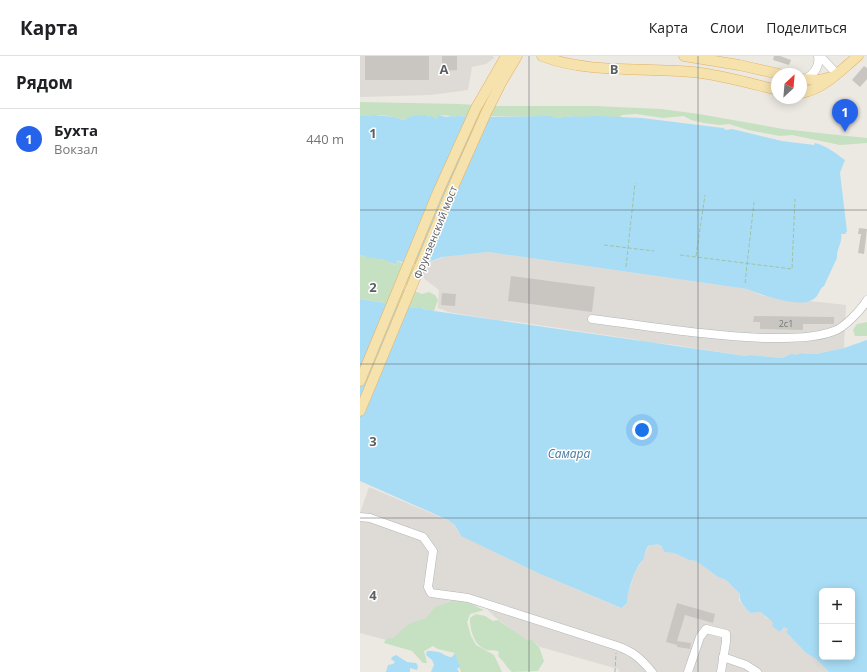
<!DOCTYPE html>
<html lang="ru">
<head>
<meta charset="utf-8">
<style>
  :root { --surface:#fff; --page:#f6f6f6; --text:#202124; --muted:#757577; --line:#e0e0e0; --accent:#2563eb }
  body { margin:0; font-family:"Open Sans",sans-serif; background:var(--page); color:var(--text) }
  .controls { position:absolute; right:12px; bottom:12px; display:grid; overflow:hidden; border-radius:6px; box-shadow:0 2px 10px #0003 }
  .controls button { width:36px; height:36px; display:grid; place-items:center; padding:0; border:0; border-bottom:1px solid var(--line); background:var(--surface); color:var(--text); font:20px sans-serif }
  .compass { position:absolute; left:411px; top:12px; width:36px; height:36px; border-radius:50%; background:var(--surface); box-shadow:0 2px 10px #0003; rotate:26deg }
  .you { position:absolute; left:282px; top:374px; width:14px; height:14px; margin:-10px; border:3px solid #fff; border-radius:50%; background:#1a73e8; box-shadow:0 0 0 6px #1a73e833 }
  .badge { display:grid; place-items:center; width:26px; height:26px; border-radius:50%; background:var(--accent); color:#fff; font-size:13px; font-weight:700 }
  .pin { position:absolute; translate:-50% -33px; filter:drop-shadow(0 1px 2px #0008) }
  .pin::after { content:''; position:absolute; top:21px; width:14px; height:12px; background:inherit; clip-path:polygon(0 0,100% 0,50% 100%) }
  .list { margin:0; padding:0; list-style:none }
  h2 { display:flex; justify-content:space-between; align-items:center; height:52px; margin:0; padding:0 16px; font-size:17px }
  h2 small { font-size:13px; font-weight:400; color:var(--muted) }
  .list li { display:grid; grid-template-columns:26px 1fr auto; gap:12px; align-items:center; box-sizing:border-box; height:60px; padding:0 16px; border-top:1px solid var(--line) }
  .list b { display:block; font-size:15px; white-space:nowrap }
  .list p { margin:0; font-size:13px; white-space:nowrap; color:var(--muted) }
  .list em { font-size:13px; font-style:normal; color:var(--muted) }
  .map { position:relative; flex:none; width:507px; height:616px; overflow:hidden }
  header { display:flex; align-items:center; gap:24px; box-sizing:border-box; height:56px; padding:0 20px; background:var(--surface); border-bottom:1px solid var(--line) }
  header strong { font-size:19px }
  nav { display:flex; gap:22px; margin-inline-start:auto; font-size:14px }
  main { display:flex }
  aside { flex:1; background:var(--surface) }
  .map>svg:first-child { display:block }
  .industrial { fill:#dedbd7 }
  .green { fill:#c5e1c1 }
  .water { fill:#a9ddf6; fill-rule:evenodd }
  .building { fill:#c9c6c2 }
  .lines { fill:none; stroke-linecap:round; stroke-linejoin:round }
  .minor-casing { stroke:#b3b5b8; stroke-width:9 }
  .major-casing { stroke:#e2b165; stroke-width:11 }
  .path { stroke:#9dc3a3; stroke-width:1; stroke-dasharray:4 2; stroke-linecap:butt }
  .minor { stroke:#fff; stroke-width:8 }
  .major { stroke:#f6e2ad; stroke-width:10 }
  .grid { fill:none; stroke:#5b5f62; stroke-width:1; stroke-opacity:0.55 }
  .labels { text-anchor:middle; dominant-baseline:central; stroke-width:3; stroke-linejoin:round; paint-order:stroke }
  .number-label { font-size:9px; fill:#76797a }
  .street-label { font-size:11px; fill:#5b5f62; stroke:#fff }
  .water-label { font-size:12px; font-style:italic; fill:#457a9d; stroke:#fff }
  .grid-label { font-size:13px; text-anchor:middle; font-weight:bold; fill:#5b5f62; stroke:#fff; stroke-width:3; stroke-linejoin:round; paint-order:stroke }
</style>
</head>
<body>
<header>
<strong>Карта</strong>
<nav><a>Карта</a><a>Слои</a><a>Поделиться</a></nav>
</header>
<main>
<aside>
<h2>Рядом<small></small></h2>
<ul class="list">
<li><span class="badge">1</span><div><b>Бухта</b><p>Вокзал</p></div><em>440 m</em></li>
</ul>
</aside>
<div class="map">
<svg width="507" height="616" viewBox="0 0 507 616">
  <rect width="100%" height="100%" fill="#ece9e2"/>
  <g class="industrial">
    <polygon points="0,0 133,0 134,2 126,8 112,11 108,34 71,39 0,41"/>
    <polygon points="128,196 387,233 401,239 427,245 442,246 450,245 486,249 484,292 456,298 447,298 442,297 439,299 426,300 422,302 389,299 386,300 308,288 281,286 279,284 144,264 143,265 88,256 78,252 79,234 58,218 73,205 87,200"/>
    <polygon points="9,431 94,467 100,479 178,517 260,552 267,547 267,541 275,516 282,505 284,503 285,496 289,490 293,488 299,489 308,496 314,497 329,504 336,505 358,521 366,524 380,538 379,544 381,547 390,557 401,556 406,562 411,564 420,576 424,571 428,573 426,576 446,597 456,603 469,616 259,616 258,613 180,591 173,585 167,585 135,561 125,551 115,550 41,588 0,577 0,457"/>
  </g>
  <g class="green">
    <path d="M 0,46 L 99,48 L 138,50 L 235,50 L 301,53 L 339,58 L 423,73 L 487,80 L 507,82 L 507,87 L 480,89 L 432,79 L 420,80 L 388,74 L 369,68 L 360,69 L 344,67 L 331,64 L 324,60 L 303,62 L 276,58 L 262,59 L 260,61 L 218,61 L 215,60 C 208,61 201,61 194,62 C 162,60 130,60 97,60 L 95,61 C 90,59 84,60 79,59 L 77,63 L 53,60 L 43,64 L 34,61 L 20,59 L 0,60 Z"/>
    <path d="M 0,199 C 8,202 17,201 24,203 C 28,204 31,208 36,209 L 37,204 L 41,207 L 54,207 L 53,214 L 55,222 L 51,228 L 41,229 L 41,233 L 48,233 L 62,238 L 69,236 L 75,239 L 78,244 L 74,255 L 70,253 L 66,254 L 59,251 L 55,252 L 0,243 Z"/>
    <polygon points="507,266 507,280 495,280 493,274 497,268"/>
    <polygon points="99,543 124,554 110,558 107,566 111,580 116,589 134,599 142,616 101,616 95,597 78,593 73,590 64,595 67,607 63,607 52,595 24,587 26,583 33,582 49,568 66,562 75,551"/>
    <path d="M 116,558 L 125,560 L 133,565 L 138,564 L 167,584 L 172,584 L 179,591 L 184,605 L 178,615 L 152,616 C 146,611 144,605 138,600 L 139,596 C 133,593 132,595 127,594 C 114,590 110,574 110,562 Z"/>
  </g>
  <g class="water">
    <path d="M 15,59 L 34,61 L 43,64 L 52,60 L 66,59 L 67,61 L 71,60 L 76,63 L 79,59 L 86,61 L 92,60 L 95,61 L 97,60 L 123,61 L 191,60 L 194,62 C 201,61 208,61 216,60 L 218,61 L 236,60 L 282,62 L 363,72 L 366,74 L 372,73 L 422,85 L 454,89 L 455,87 C 467,90 475,97 485,104 L 480,117 L 487,175 L 485,178 L 481,178 C 483,186 476,194 477,202 L 464,230 C 458,234 460,240 452,244 C 438,252 402,239 387,233 L 128,196 L 82,201 L 69,206 L 63,209 C 53,206 46,209 37,204 L 36,209 L 23,203 L 10,202 L 0,199 L 0,60 Z"/>
    <path d="M 0,243 L 55,252 L 59,251 L 66,254 L 70,253 L 74,255 L 386,300 L 389,299 L 422,302 L 431,298 L 436,299 L 442,297 L 447,298 L 456,298 L 484,292 L 507,284 L 507,616 L 469,616 L 456,603 L 446,597 L 426,576 L 428,573 L 424,571 L 420,576 L 412,570 L 413,567 C 411,563 405,561 401,556 L 390,557 C 385,550 379,547 380,538 L 366,524 L 358,521 L 336,505 L 329,504 L 314,497 L 305,496 C 303,495 303,493 302,491 C 299,487 292,489 288,490 L 285,496 L 284,503 C 275,510 267,537 267,547 L 261,552 L 178,517 L 101,480 L 95,469 L 88,464 L 0,425 ZM 462,535 L 492,535 L 492,601 L 462,601 Z"/>
    <path d="M 67,595 C 73,595 78,595 83,598 C 87,600 88,601 92,601 L 95,597 L 100,611 L 97,613 L 99,616 L 71,616 L 74,609 L 72,604 L 66,599 Z"/>
    <polygon points="36,599 47,606 56,607 58,610 57,614 50,612 50,616 26,616 28,609 33,608 35,606 31,603 32,601"/>
  </g>
  <g class="building">
    <rect x="5" y="0" width="64" height="24"/>
    <polygon points="82,0 97,0 97,14 82,15"/>
    <polygon points="414,0 420,0 431,4 429,9 413,4"/>
    <polygon points="504,10 507,12 507,23 500,31 492,24"/>
    <polygon points="499,172 507,173 504,198 498,197 501,178 498,178"/>
    <polygon points="151,220 235,231 232,256 148,245"/>
    <polygon points="82,237 96,238 95,250 81,249"/>
    <polygon points="394,260 474,261 474,268 443,268 443,274 400,273 400,266 393,266"/>
    <polygon points="317,547 355,558 353,567 325,559 317,585 331,587 330,593 317,591 317,589 306,586"/>
  </g>
  <g class="lines">
    <g class="minor-casing">
      <g id="minor">
        <polyline points="460,0 477,18"/>
        <path d="M 445,23 C 454,18 460,11 458,0"/>
        <path d="M 232,263 C 289,270 347,280 405,282 C 427,282 453,283 474,275 C 484,272 502,253 507,244"/>
        <path d="M 0,461 L 10,462 L 63,481 L 73,495 L 68,531 L 71,537 L 108,542 L 257,590 C 274,596 281,603 292,616"/>
        <polyline points="363,601 386,609 397,616"/>
        <polyline points="328,616 340,581 346,573 366,578 366,586 361,616"/>
      </g>
    </g>
    <g class="major-casing">
      <g id="major">
        <path d="M 182,0 C 228,18 284,11 333,16 C 362,19 389,27 417,34"/>
        <polyline points="324,0 379,9 419,18"/>
        <polyline points="441,23 459,24 471,21"/>
        <path d="M 441,37 C 464,33 481,14 498,0"/>
        <polyline points="0,325 78,136 116,52 146,0"/>
        <polyline points="0,355 90,138 126,57 141,27 157,0"/>
      </g>
    </g>
    <g class="path">
      <polyline points="244,189 294,195"/>
      <polyline points="320,199 432,213 435,143"/>
      <polyline points="336,200 345,139"/>
      <polyline points="266,211 275,127"/>
      <polyline points="385,227 394,146"/>
      <polyline points="255,616 256,597"/>
    </g>
    <use href="#minor" class="minor"/>
    <use href="#major" class="major"/>
  </g>
  <path class="grid" d="M 169,0 L 169,616M 338,0 L 338,616M 0,154 L 507,154M 0,308 L 507,308M 0,462 L 507,462"/>
  <g class="labels">
    <g class="number-label">
      <text x="426" y="267">2с1</text>
    </g>
    <g class="street-label">
      <text transform="translate(75 176) rotate(-68)">Фрунзенский мост</text>
    </g>
    <g class="water-label">
      <text x="209" y="397">Самара</text>
    </g>
  </g>
  <g class="grid-label">
    <text x="84" y="18">A</text>
    <text x="254" y="18">B</text>
    <text x="13" y="82">1</text>
    <text x="13" y="236">2</text>
    <text x="13" y="390">3</text>
    <text x="13" y="544">4</text>
  </g>
</svg>
<div class="controls">
<button>+</button>
<button>−</button>
</div>
<svg class="compass" viewBox="-18 -18 36 36"><path d="M0-13l5 13h-10z" fill="#e53935"/><path d="M0 13l5-13h-10z" fill="#757577"/></svg>
<div class="you"></div>
<div class="pin badge" style="left:485px;top:76px">1</div>
</div>
</main>
</body>
</html>
